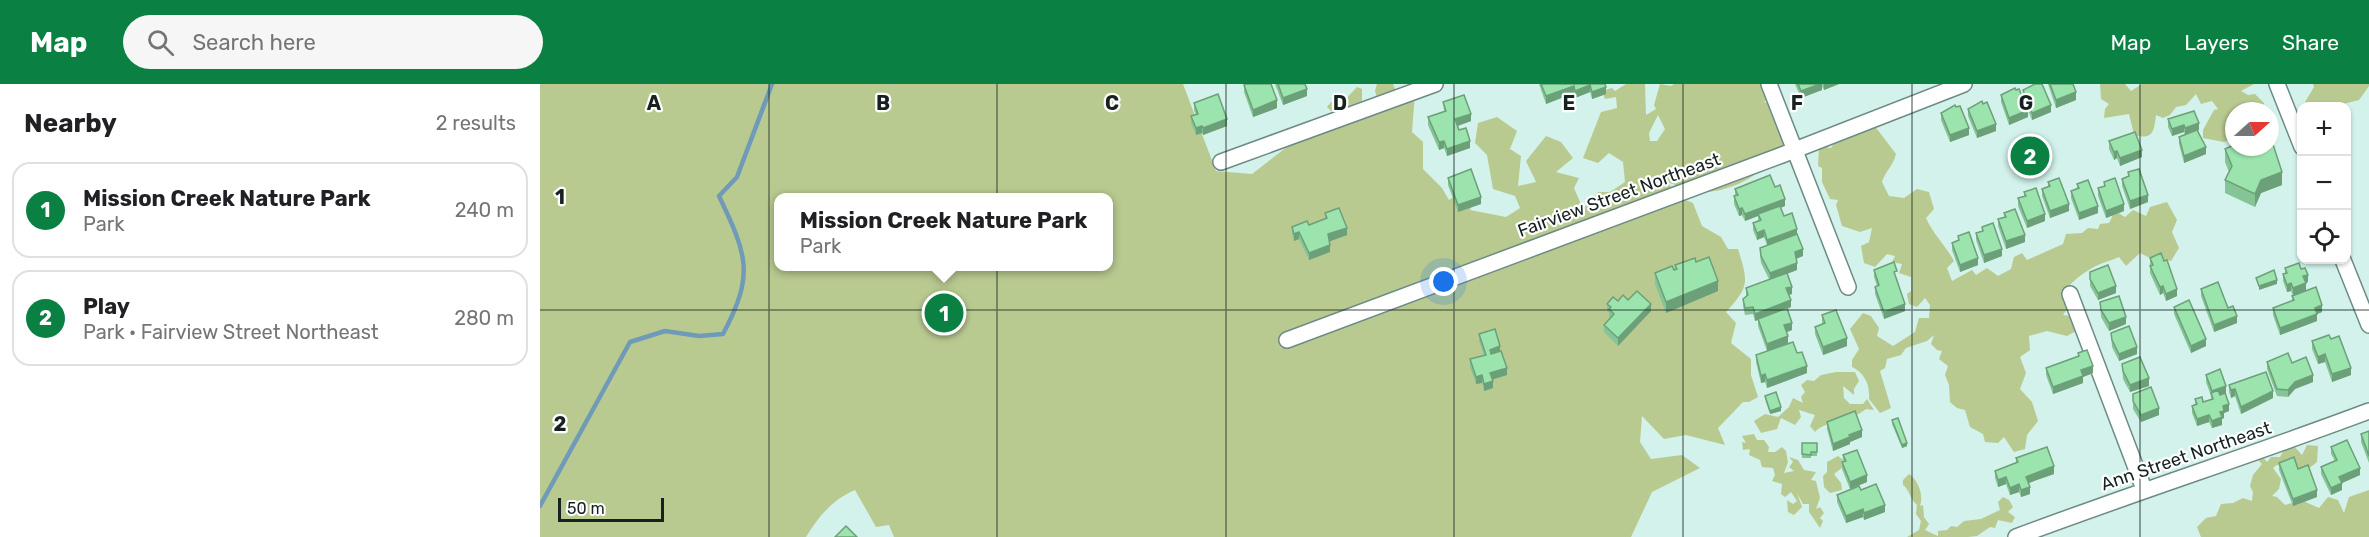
<!DOCTYPE html>
<html lang="en">
<head>
<meta charset="utf-8">
<style>
  :root { --surface:#fff; --page:#f6f6f6; --text:#202124; --muted:#757577; --line:#e0e0e0; --accent:#0b8043 }
  body { margin:0; font-family:Rubik,sans-serif; background:var(--page); color:var(--text) }
  .controls { position:absolute; right:18px; top:18px; display:grid; overflow:hidden; border-radius:12px; box-shadow:0 2px 4px #0004 }
  .controls button { width:54px; height:54px; display:grid; place-items:center; padding:0; border:0; border-bottom:2px solid var(--line); background:var(--surface); color:var(--text); font:30px sans-serif }
  .compass { position:absolute; left:1685px; top:18px; width:54px; height:54px; border-radius:50%; background:var(--surface); box-shadow:0 2px 4px #0004; rotate:69deg }
  .scale { position:absolute; left:18px; bottom:15px; width:106px; box-sizing:border-box; padding-left:6px; border:3px solid #162220; border-top:0; font-size:16px; line-height:21px; white-space:nowrap; color:#162220; -webkit-text-stroke:4px #fff; paint-order:stroke }
  .you { position:absolute; left:904px; top:198px; width:21px; height:21px; margin:-15px; border:4px solid #fff; border-radius:50%; background:#1a73e8; box-shadow:0 0 0 9px #1a73e833 }
  .badge { display:grid; place-items:center; width:39px; height:39px; border-radius:50%; background:var(--accent); color:#fff; font-size:20px; font-weight:700 }
  .pin { position:absolute; translate:-50% -50%; border:3px solid #fff; box-shadow:0 2px 6px #0006 }
  .popup { position:absolute; left:234px; top:109px; width:339px; height:78px; box-sizing:border-box; display:grid; place-content:center; border-radius:12px; background:var(--surface); filter:drop-shadow(0 2px 4px #0005); font-size:20px; white-space:nowrap; color:var(--muted) }
  .popup b { font-size:22px; color:var(--text) }
  .popup::after { content:''; position:absolute; left:50%; top:100%; margin-left:-12px; border:12px solid transparent; border-top-color:var(--surface) }
  .list { margin:0; padding:0; list-style:none }
  h2 { display:flex; justify-content:space-between; align-items:center; height:78px; margin:0; padding:0 24px; font-size:26px }
  h2 small { font-size:20px; font-weight:400; color:var(--muted) }
  .list li { display:grid; grid-template-columns:39px 1fr auto; gap:18px; align-items:center; box-sizing:border-box; height:96px; margin:0 12px 12px; padding:0 12px; border:2px solid var(--line); border-radius:18px }
  .list b { display:block; font-size:22px; white-space:nowrap }
  .list p { margin:0; font-size:20px; white-space:nowrap; color:var(--muted) }
  .list em { font-size:20px; font-style:normal; color:var(--muted) }
  .icon { flex:none; width:33px; height:33px; fill:none; stroke:currentColor; stroke-width:2; stroke-linecap:round; stroke-linejoin:round }
  .map { position:relative; flex:none; width:1829px; height:453px; overflow:hidden }
  header { display:flex; align-items:center; gap:36px; box-sizing:border-box; height:84px; padding:0 30px; background:var(--accent); color:#fff }
  header strong { font-size:28px }
  nav { display:flex; gap:33px; margin-inline-start:auto; font-size:21px }
  .search { width:420px; height:54px; background:var(--page); display:flex; align-items:center; gap:15px; box-sizing:border-box; padding:0 21px; border-radius:33px; color:var(--muted); font-size:22px }
  main { display:flex }
  aside { flex:1; background:var(--surface) }
  .map>svg:first-child { display:block }
  .green { fill:#b9ca91; fill-rule:evenodd }
  .lines { fill:none; stroke-linecap:round; stroke-linejoin:round }
  .stream { stroke:#6f9bb8; stroke-width:4.5 }
  .minor-casing { stroke:#6d8b85; stroke-width:18 }
  .minor { stroke:#fff; stroke-width:15 }
  .wall { fill:#85c495 }
  .shaded-wall { fill:#6ca079 }
  .building { fill:#9be4ad; stroke:#6ca079; stroke-width:1.5 }
  .grid { fill:none; stroke:#162220; stroke-width:1.5; stroke-opacity:0.55 }
  .labels { text-anchor:middle; dominant-baseline:central; stroke-width:4.5; stroke-linejoin:round; paint-order:stroke }
  .street-label { font-size:18px; fill:#162220; stroke:#fff }
  .grid-label { font-size:20px; text-anchor:middle; font-weight:bold; fill:#162220; stroke:#fff; stroke-width:4.5; stroke-linejoin:round; paint-order:stroke }
</style>
</head>
<body>
<header>
<strong>Map</strong>
<div class="search"><svg class="icon" aria-label="search" viewBox="0 0 24 24"><circle cx="10" cy="10" r="6"/><path d="M15 15l6 6"/></svg>Search here</div>
<nav><a>Map</a><a>Layers</a><a>Share</a></nav>
</header>
<main>
<aside>
<h2>Nearby<small>2 results</small></h2>
<ul class="list">
<li><span class="badge">1</span><div><b>Mission Creek Nature Park</b><p>Park</p></div><em>240 m</em></li>
<li><span class="badge">2</span><div><b>Play</b><p>Park · Fairview Street Northeast</p></div><em>280 m</em></li>
</ul>
</aside>
<div class="map">
<svg width="1829" height="453" viewBox="0 0 1829 453">
  <rect width="100%" height="100%" fill="#d2f2eb"/>
  <g class="green">
    <path d="M 0,0 L 643,0 L 676,87 L 712,90 L 766,48 L 785,41 L 800,24 L 791,27 L 787,23 L 791,18 L 804,17 L 817,3 L 822,5 L 822,17 L 806,23 L 810,35 L 838,17 L 835,7 L 837,0 L 853,0 L 855,5 L 875,9 L 872,48 L 883,58 L 883,85 L 902,104 L 909,116 L 921,108 L 933,118 L 930,126 L 966,133 L 980,124 L 975,112 L 953,105 L 947,71 L 935,59 L 938,39 L 957,33 L 977,47 L 970,65 L 981,72 L 978,102 L 996,98 L 986,77 L 1006,52 L 1021,58 L 1033,74 L 1016,88 L 1039,94 L 1034,104 L 1043,125 L 1058,108 L 1070,108 L 1085,98 L 1083,78 L 1069,69 L 1058,79 L 1043,74 L 1061,28 L 1077,24 L 1076,13 L 1065,15 L 1062,7 L 1072,4 L 1075,7 L 1086,0 L 1105,0 L 1106,31 L 1116,25 L 1114,21 L 1120,0 L 1131,2 L 1134,0 L 1236,0 L 1232,15 L 1223,18 L 1232,19 L 1248,40 L 1238,80 L 1229,79 C 1210,98 1182,110 1154,108 C 1145,107 1135,100 1127,98 L 1141,114 L 1153,119 L 1162,142 L 1181,153 L 1188,165 L 1198,165 C 1208,198 1210,202 1186,228 L 1196,239 L 1191,259 L 1211,275 L 1211,291 L 1218,313 L 1209,318 L 1203,318 L 1178,344 L 1185,361 L 1146,351 L 1124,355 L 1102,332 L 1100,358 L 1111,375 L 1142,371 L 1160,384 L 1112,408 L 1091,453 L 354,453 L 349,441 L 336,443 L 315,406 C 293,415 278,433 266,453 L 0,453 ZM 1118,31 L 1125,45 L 1117,57 L 1110,57 L 1109,49 ZM 239,113 L 569,113 L 569,182 L 239,182 Z"/>
    <path d="M 1560,0 L 1585,0 L 1591,7 L 1602,0 L 1714,0 L 1701,7 L 1708,11 L 1715,10 L 1724,19 L 1724,27 L 1694,27 L 1694,43 L 1690,38 L 1690,55 L 1684,58 L 1663,54 L 1663,46 L 1674,26 L 1678,25 L 1672,17 L 1661,20 L 1656,10 L 1646,21 L 1636,23 L 1630,31 L 1623,34 L 1616,31 C 1614,48 1613,56 1594,51 L 1589,30 L 1564,34 L 1565,25 L 1569,20 L 1561,15 Z"/>
    <polygon points="1773,0 1829,0 1829,2 1819,16 1795,22 1766,22 1765,18 1774,3"/>
    <path d="M 1308,38 L 1329,45 L 1334,41 L 1356,70 C 1353,82 1346,86 1342,98 L 1349,112 L 1364,114 L 1377,105 L 1389,108 L 1394,125 L 1386,134 C 1393,150 1406,162 1414,177 L 1407,184 L 1412,197 L 1432,186 L 1436,191 L 1447,184 L 1458,192 L 1471,185 L 1474,173 L 1482,169 L 1487,176 L 1523,160 L 1526,150 L 1542,149 L 1548,144 L 1558,145 L 1560,140 L 1569,139 L 1575,127 L 1585,133 L 1593,126 L 1606,132 L 1610,123 L 1627,118 L 1637,136 L 1632,148 L 1639,164 L 1631,177 L 1610,174 L 1600,169 L 1586,182 L 1579,173 C 1571,177 1563,178 1556,182 C 1544,188 1534,196 1525,206 L 1531,219 L 1523,231 L 1537,233 L 1538,246 L 1527,252 L 1507,247 L 1489,252 L 1490,266 L 1480,273 L 1486,289 L 1480,305 L 1492,318 L 1498,337 L 1487,351 L 1485,365 L 1474,368 L 1464,353 L 1458,359 L 1445,358 L 1443,350 L 1430,343 L 1425,326 L 1417,324 L 1410,318 L 1409,301 L 1405,291 L 1408,282 L 1399,275 L 1402,267 L 1397,266 L 1391,260 L 1394,251 L 1387,257 L 1366,264 L 1361,271 L 1347,275 L 1345,284 L 1340,287 L 1351,324 L 1340,329 L 1329,315 C 1330,301 1325,289 1312,283 L 1312,276 L 1319,265 L 1310,245 L 1323,229 L 1331,232 L 1339,244 L 1337,252 L 1353,262 L 1375,248 L 1379,234 L 1389,234 L 1390,221 L 1385,214 L 1377,223 L 1369,220 L 1367,210 L 1371,207 L 1371,193 L 1359,189 L 1362,180 L 1352,178 L 1355,172 L 1347,170 L 1335,183 L 1324,179 L 1321,162 L 1329,158 L 1332,144 L 1320,148 L 1302,142 L 1296,121 L 1298,116 L 1290,115 L 1282,98 L 1282,84 L 1278,82 L 1279,62 L 1291,64 Z"/>
    <polygon points="1497,61 1502,76 1484,82 1479,67"/>
    <path d="M 1296,288 L 1315,288 L 1319,297 L 1314,305 L 1314,311 L 1303,302 L 1304,314 L 1310,320 L 1323,320 L 1327,315 L 1334,326 L 1326,325 C 1312,337 1284,337 1275,348 L 1270,342 L 1275,331 L 1259,326 L 1261,333 L 1255,341 L 1241,334 L 1237,345 L 1221,349 L 1214,337 L 1225,330 L 1238,333 L 1249,323 L 1253,314 L 1263,319 L 1261,313 L 1265,308 L 1261,301 L 1267,296 L 1274,297 L 1281,291 Z"/>
    <polygon points="1214,350 1217,356 1224,356 1229,363 1228,368 1235,368 1242,363 1246,367 1248,378 1244,389 1254,387 1249,383 1253,378 1249,373 1258,376 1264,386 1276,388 1271,396 1276,397 1280,414 1276,425 1280,423 1284,429 1280,434 1283,437 1280,444 1269,428 1269,420 1263,420 1257,409 1262,423 1254,431 1248,428 1247,416 1253,420 1257,417 1251,408 1245,413 1241,410 1242,400 1232,397 1235,391 1233,384 1222,383 1220,376 1209,371 1210,365 1203,366 1202,358 1206,359 1202,352"/>
    <path d="M 1752,360 L 1762,371 L 1767,361 L 1778,362 L 1777,378 C 1761,393 1755,383 1737,381 L 1733,384 L 1741,395 L 1739,405 L 1732,412 L 1737,413 L 1745,421 L 1761,416 L 1779,424 L 1788,413 L 1798,416 L 1804,429 L 1809,413 L 1829,406 L 1829,453 L 1661,453 L 1657,443 L 1666,434 L 1676,432 L 1681,420 L 1693,419 L 1703,414 L 1712,417 L 1713,408 L 1710,402 L 1713,391 L 1722,380 L 1716,374 L 1722,372 L 1727,378 L 1731,373 L 1740,373 L 1744,366 Z"/>
    <polygon points="1298,372 1302,375 1303,383 1294,390 1301,399 1302,406 1290,409 1284,403 1283,392 1287,388 1287,378"/>
    <path d="M 1369,390 C 1378,396 1384,411 1380,422 L 1383,421 L 1384,433 L 1389,440 L 1385,446 L 1398,452 L 1398,447 L 1407,446 L 1411,442 L 1417,443 L 1424,437 L 1441,435 L 1460,426 L 1458,418 L 1463,413 L 1469,416 L 1473,423 L 1468,428 L 1475,433 L 1472,439 L 1458,436 L 1455,444 L 1450,443 L 1437,452 L 1428,453 L 1367,453 L 1379,446 L 1381,437 L 1376,430 L 1377,421 C 1370,415 1369,405 1363,401 L 1363,396 Z"/>
  </g>
  <g class="lines">
    <path class="stream" d="M 0,422 L 90,258 L 125,247 L 159,252 L 183,250 C 215,190 207,171 179,112 L 197,93 L 232,0"/>
    <g class="minor-casing">
      <g id="minor">
        <polyline points="1229,0 1308,203"/>
        <polyline points="1737,0 1762,63"/>
        <polyline points="681,78 895,0"/>
        <polyline points="1803,176 1829,241"/>
        <polyline points="1530,210 1604,405"/>
        <polyline points="747,256 1242,71 1424,0"/>
        <path d="M 1476,453 C 1593,409 1712,371 1829,327"/>
      </g>
    </g>
    <use href="#minor" class="minor"/>
  </g>
  <g class="wall">
    <polygon points="735,0 765,0 767,12 743,21"/>
    <polygon points="999,0 1065,0 1066,10 1052,15 1050,8 1035,14 1034,9 1006,20"/>
    <polygon points="1255,0 1299,0 1284,6 1282,2 1282,6 1261,14"/>
    <polygon points="1508,0 1533,0 1536,16 1516,24"/>
    <polygon points="704,1 737,24 713,33 704,8"/>
    <polygon points="1483,6 1511,28 1492,36 1483,14"/>
    <polygon points="1461,11 1488,33 1469,41 1461,18"/>
    <polygon points="903,18 931,37 917,42 919,46 930,64 907,72 904,64 899,66 888,41 888,33 904,27"/>
    <polygon points="654,19 687,42 663,51 662,49 656,51 651,39 651,32 656,31 654,26"/>
    <polygon points="1428,25 1456,47 1437,54 1428,32"/>
    <polygon points="1401,29 1429,51 1410,58 1401,36"/>
    <polygon points="1628,35 1659,46 1658,46 1666,70 1644,79 1639,60 1639,53 1645,51 1644,48 1632,52 1628,43"/>
    <polygon points="1569,57 1602,73 1580,82 1577,74 1574,76 1569,65"/>
    <polygon points="1685,65 1742,101 1721,109 1715,123 1685,109 1685,96 1689,88 1685,78"/>
    <polygon points="1588,88 1608,118 1590,125 1582,102 1582,95 1588,93"/>
    <polygon points="908,94 941,120 918,128 908,101"/>
    <polygon points="1508,98 1529,127 1510,134 1502,112 1502,105 1508,102"/>
    <polygon points="1564,98 1584,127 1566,134 1558,112 1558,104 1564,102"/>
    <polygon points="1537,100 1558,129 1539,136 1531,114 1531,107 1537,104"/>
    <polygon points="1235,103 1245,122 1240,124 1244,132 1257,151 1263,172 1256,175 1257,186 1247,190 1252,210 1249,211 1251,223 1247,225 1252,246 1247,248 1248,259 1257,269 1267,289 1227,304 1225,298 1221,299 1216,278 1216,271 1227,267 1218,242 1218,236 1215,237 1213,230 1205,231 1203,222 1203,215 1206,212 1206,204 1229,195 1221,179 1220,171 1220,164 1227,161 1224,153 1217,156 1213,146 1213,139 1218,137 1218,132 1205,137 1202,131 1199,132 1194,120 1194,112 1195,112 1195,105"/>
    <polygon points="1484,108 1505,137 1487,144 1478,122 1478,114 1484,112"/>
    <polygon points="785,129 807,151 790,157 790,168 769,176 759,155 754,157 752,150 752,143 769,141 785,135"/>
    <polygon points="1464,129 1485,158 1466,165 1458,142 1458,135 1464,133"/>
    <polygon points="1442,143 1462,172 1444,179 1436,156 1436,149 1442,147"/>
    <polygon points="1418,152 1438,181 1420,188 1412,166 1412,159 1418,156"/>
    <polygon points="1610,174 1637,212 1626,217 1623,209 1620,211 1610,189"/>
    <polygon points="1156,178 1178,207 1126,229 1115,200 1115,189 1135,185 1135,181"/>
    <polygon points="1745,184 1761,185 1768,198 1765,199 1766,207 1782,228 1777,230 1777,237 1740,251 1733,231 1733,224 1752,217 1752,212 1753,212 1751,207 1747,208 1743,197 1743,190 1745,189"/>
    <polygon points="1334,186 1357,194 1365,227 1344,235 1335,210 1335,203 1337,202 1334,193"/>
    <polygon points="1550,188 1576,209 1558,216 1550,202"/>
    <polygon points="1661,205 1688,224 1697,239 1674,248 1661,212"/>
    <polygon points="1088,216 1111,227 1078,262 1064,248 1064,241 1071,234 1069,232 1069,228 1067,227 1067,220 1078,217"/>
    <polygon points="1560,218 1586,240 1569,247 1561,233"/>
    <polygon points="1634,223 1666,262 1651,269 1634,230"/>
    <polygon points="1282,231 1307,262 1283,271 1275,250 1275,243 1282,240"/>
    <polygon points="1571,249 1597,270 1579,277 1572,263"/>
    <polygon points="939,250 960,267 967,291 952,296 953,304 944,307 942,299 936,300 930,283 930,275 944,271 939,257"/>
    <polygon points="1791,255 1811,291 1792,298 1785,278 1778,280 1772,265 1772,257"/>
    <polygon points="1538,269 1553,289 1543,293 1543,299 1513,310 1506,291 1506,284 1538,272"/>
    <polygon points="1727,278 1752,279 1773,298 1755,305 1748,313 1737,312 1727,285"/>
    <polygon points="1582,280 1609,302 1590,308 1583,295"/>
    <polygon points="1666,291 1686,309 1689,327 1684,329 1684,334 1682,335 1682,341 1672,344 1669,338 1657,342 1652,329 1652,322 1655,320 1655,315 1663,318 1671,315 1671,312 1666,298"/>
    <polygon points="1689,301 1733,314 1701,330 1695,312 1691,314 1689,308"/>
    <polygon points="1593,310 1619,331 1601,338 1593,325"/>
    <polygon points="1225,312 1241,327 1230,330 1225,315"/>
    <polygon points="1352,336 1367,362 1362,364 1352,340"/>
    <polygon points="1287,338 1322,353 1310,358 1310,360 1293,367 1287,345"/>
    <polygon points="1829,347 1829,379 1821,358 1821,350"/>
    <polygon points="1262,359 1277,359 1277,372 1271,372 1271,374 1262,374"/>
    <polygon points="1791,363 1820,391 1802,399 1802,406 1791,411 1781,390 1781,383 1795,377 1791,370"/>
    <polygon points="1303,371 1327,398 1310,405 1302,385"/>
    <polygon points="1476,374 1514,390 1488,399 1490,410 1481,413 1479,408 1470,411 1466,400 1458,403 1455,394 1455,387 1476,379"/>
    <polygon points="1739,379 1758,385 1777,413 1753,422 1739,386"/>
    <polygon points="1321,406 1345,428 1324,436 1323,433 1306,439 1297,418 1297,411"/>
  </g>
  <g class="shaded-wall">
    <polygon points="1280,0 1282,0 1282,6 1261,14 1261,7"/>
    <polygon points="1284,0 1299,0 1284,6"/>
    <polygon points="1050,1 1050,8 1035,14 1035,7"/>
    <polygon points="1034,2 1034,9 1006,20 1006,12"/>
    <polygon points="1066,3 1066,10 1052,15 1052,8"/>
    <polygon points="767,5 767,12 743,21 743,14"/>
    <polygon points="1536,8 1536,16 1516,24 1516,16"/>
    <polygon points="737,16 737,24 713,33 713,26"/>
    <polygon points="1511,21 1511,28 1492,36 1492,29"/>
    <polygon points="1488,26 1488,33 1469,41 1469,34"/>
    <polygon points="931,30 931,37 915,43 915,35"/>
    <polygon points="687,35 687,42 663,51 663,44"/>
    <polygon points="1659,39 1659,46 1645,51 1645,44"/>
    <polygon points="1456,40 1456,47 1437,54 1437,47"/>
    <polygon points="1644,41 1644,48 1632,52 1632,45"/>
    <polygon points="662,42 662,49 656,51 656,44"/>
    <polygon points="1429,44 1429,51 1410,58 1410,51"/>
    <polygon points="904,57 904,64 899,66 899,58"/>
    <polygon points="930,57 930,64 907,72 907,65"/>
    <polygon points="1666,63 1666,70 1644,79 1644,72"/>
    <polygon points="1602,66 1602,73 1580,82 1580,74"/>
    <polygon points="1577,67 1577,74 1574,76 1574,68"/>
    <polygon points="1742,88 1742,101 1721,109 1715,123 1715,110 1721,96"/>
    <polygon points="1608,111 1608,118 1590,125 1590,117"/>
    <polygon points="941,113 941,120 918,128 918,121"/>
    <polygon points="1245,115 1245,122 1219,132 1218,130 1218,132 1205,137 1205,130"/>
    <polygon points="1529,120 1529,127 1510,134 1510,127"/>
    <polygon points="1584,120 1584,127 1566,134 1566,127"/>
    <polygon points="1558,122 1558,129 1539,136 1539,129"/>
    <polygon points="1202,124 1202,131 1199,132 1199,125"/>
    <polygon points="1505,130 1505,137 1487,144 1487,137"/>
    <polygon points="807,144 807,151 788,158 788,150"/>
    <polygon points="1257,145 1257,152 1227,163 1227,156"/>
    <polygon points="1224,146 1224,153 1217,156 1217,149"/>
    <polygon points="759,148 759,155 754,157 754,150"/>
    <polygon points="1485,151 1485,158 1466,165 1466,157"/>
    <polygon points="790,161 790,168 769,176 769,169"/>
    <polygon points="1263,165 1263,172 1255,175 1255,168"/>
    <polygon points="1462,165 1462,172 1444,179 1444,171"/>
    <polygon points="1438,174 1438,181 1420,188 1420,181"/>
    <polygon points="1257,179 1257,186 1230,196 1230,189"/>
    <polygon points="1768,191 1768,198 1763,200 1763,192"/>
    <polygon points="1737,196 1737,200 1719,206 1719,202"/>
    <polygon points="1178,197 1178,207 1126,229 1126,218"/>
    <polygon points="1751,199 1751,207 1747,208 1747,201"/>
    <polygon points="1766,199 1766,207 1753,212 1753,204"/>
    <polygon points="1576,202 1576,209 1558,216 1558,209"/>
    <polygon points="1623,202 1623,209 1620,211 1620,203"/>
    <polygon points="1252,203 1252,210 1246,212 1246,204"/>
    <polygon points="1637,205 1637,212 1626,217 1626,210"/>
    <polygon points="1251,216 1251,223 1215,237 1215,230"/>
    <polygon points="1111,220 1111,227 1078,262 1078,254"/>
    <polygon points="1365,220 1365,227 1344,235 1344,228"/>
    <polygon points="1782,221 1782,228 1777,230 1777,237 1740,251 1740,244 1775,224"/>
    <polygon points="1697,232 1697,239 1674,248 1674,241"/>
    <polygon points="1586,233 1586,240 1569,247 1569,239"/>
    <polygon points="1252,239 1252,246 1244,249 1244,241"/>
    <polygon points="1248,252 1248,259 1227,267 1227,260"/>
    <polygon points="1307,254 1307,262 1283,271 1283,263"/>
    <polygon points="1666,255 1666,262 1651,269 1651,262"/>
    <polygon points="960,262 960,270 950,273 950,266"/>
    <polygon points="1597,263 1597,270 1579,277 1579,270"/>
    <polygon points="1785,270 1785,278 1778,280 1778,273"/>
    <polygon points="1267,282 1267,289 1227,304 1227,296"/>
    <polygon points="1553,282 1553,289 1543,293 1543,299 1513,310 1513,303 1541,286"/>
    <polygon points="967,284 967,291 950,296 950,289"/>
    <polygon points="1811,284 1811,291 1792,298 1792,290"/>
    <polygon points="1225,290 1225,298 1221,299 1221,292"/>
    <polygon points="942,291 942,299 936,300 936,293"/>
    <polygon points="1773,291 1773,298 1755,305 1748,313 1748,306 1755,298"/>
    <polygon points="1609,294 1609,302 1590,308 1590,301"/>
    <polygon points="953,297 953,304 944,307 944,300"/>
    <polygon points="1686,302 1686,309 1673,314 1672,307"/>
    <polygon points="1695,305 1695,312 1691,314 1691,306"/>
    <polygon points="1733,307 1733,314 1701,330 1701,323"/>
    <polygon points="1689,320 1689,327 1684,329 1684,334 1682,335 1682,341 1672,344 1672,337 1680,328 1683,322"/>
    <polygon points="1241,323 1241,327 1230,330 1230,327"/>
    <polygon points="1619,324 1619,331 1601,338 1601,331"/>
    <polygon points="1669,331 1669,338 1657,342 1657,335"/>
    <polygon points="1322,346 1322,353 1310,358 1310,360 1293,367 1293,360 1309,351"/>
    <polygon points="1367,359 1367,362 1362,364 1362,361"/>
    <polygon points="1514,382 1514,390 1486,400 1486,393"/>
    <polygon points="1820,384 1820,391 1802,399 1802,406 1791,411 1791,404 1799,393"/>
    <polygon points="1327,391 1327,398 1310,405 1310,398"/>
    <polygon points="1466,393 1466,400 1458,403 1458,396"/>
    <polygon points="1479,400 1479,408 1470,411 1470,404"/>
    <polygon points="1490,403 1490,410 1481,413 1481,406"/>
    <polygon points="1777,406 1777,413 1753,422 1753,415"/>
    <polygon points="1345,421 1345,428 1324,436 1324,429"/>
    <polygon points="1323,425 1323,433 1306,439 1306,432"/>
  </g>
  <g class="building">
    <polygon points="706,0 731,0 737,16 713,26 704,1"/>
    <polygon points="738,0 765,0 767,5 743,14"/>
    <polygon points="1001,0 1065,0 1066,3 1052,8 1050,1 1035,7 1034,2 1006,12"/>
    <polygon points="1258,0 1280,0 1261,7"/>
    <polygon points="1495,0 1502,0 1511,21 1492,29 1483,6"/>
    <polygon points="1510,0 1533,0 1536,8 1516,16"/>
    <polygon points="1475,4 1476,6 1479,5 1488,26 1469,34 1461,11"/>
    <polygon points="678,10 687,35 663,44 662,42 656,44 651,32 658,30 654,19"/>
    <polygon points="924,11 931,30 915,35 919,46 926,44 930,57 907,65 904,57 899,58 888,33 906,27 903,18"/>
    <polygon points="1442,17 1443,20 1447,18 1456,40 1437,47 1428,25"/>
    <polygon points="1415,21 1416,23 1420,22 1429,44 1410,51 1401,29"/>
    <polygon points="1654,27 1659,39 1645,44 1644,41 1632,45 1628,35"/>
    <polygon points="1657,46 1666,63 1644,72 1639,53"/>
    <polygon points="1595,48 1602,66 1580,74 1577,67 1574,68 1569,57"/>
    <polygon points="1730,51 1742,88 1721,96 1715,110 1685,96 1692,82 1685,65 1694,61 1694,63 1730,63"/>
    <polygon points="931,85 941,113 918,121 908,94"/>
    <polygon points="1599,85 1608,111 1590,117 1582,95 1589,92 1588,88"/>
    <polygon points="1230,91 1235,103 1240,101 1245,115 1205,130 1202,124 1199,125 1194,112 1198,111 1195,105"/>
    <polygon points="1519,94 1529,120 1510,127 1502,105 1510,102 1508,98"/>
    <polygon points="1575,94 1584,120 1566,127 1558,104 1565,102 1564,98"/>
    <polygon points="1548,96 1558,122 1539,129 1531,107 1539,104 1537,100"/>
    <polygon points="1496,104 1505,130 1487,137 1478,114 1486,112 1484,108"/>
    <polygon points="1240,122 1244,132 1252,129 1257,145 1227,156 1224,146 1217,149 1213,139 1221,136 1218,130"/>
    <polygon points="799,124 807,144 788,150 790,161 769,169 759,148 754,150 752,143 767,137 769,141 787,134 785,129"/>
    <polygon points="1475,125 1485,151 1466,157 1458,135 1466,133 1464,129"/>
    <polygon points="1453,139 1462,165 1444,171 1436,149 1443,147 1442,143"/>
    <polygon points="1429,148 1438,174 1420,181 1412,159 1419,156 1418,152"/>
    <polygon points="1257,150 1263,165 1255,168 1257,179 1230,189 1221,172 1220,164"/>
    <polygon points="1621,169 1624,177 1627,176 1637,205 1626,210 1623,202 1620,203 1610,182 1613,181 1610,174"/>
    <polygon points="1169,173 1178,197 1126,218 1115,189 1132,182 1134,186 1137,185 1135,181 1155,174 1156,178"/>
    <polygon points="1354,178 1357,187 1354,188 1365,220 1344,228 1335,203 1339,201 1334,186"/>
    <polygon points="1759,179 1761,185 1765,184 1768,191 1763,192 1766,199 1753,204 1751,199 1747,201 1743,190 1747,189 1745,184"/>
    <polygon points="1568,181 1576,202 1558,209 1550,195 1550,188"/>
    <polygon points="1734,186 1737,196 1719,202 1716,194"/>
    <polygon points="1247,189 1252,203 1246,204 1251,216 1215,230 1213,223 1205,224 1203,215 1208,211 1206,204"/>
    <polygon points="1678,198 1688,224 1693,222 1697,232 1674,241 1661,205"/>
    <polygon points="1776,203 1782,221 1775,224 1777,230 1740,244 1733,224 1754,216 1752,212"/>
    <polygon points="1097,207 1111,220 1078,254 1064,241 1074,230 1069,225 1071,223 1067,220 1073,213 1078,217 1083,211 1088,216"/>
    <polygon points="1579,212 1586,233 1569,239 1561,226 1560,218"/>
    <polygon points="1649,216 1666,255 1651,262 1634,223"/>
    <polygon points="1247,224 1252,239 1244,241 1248,252 1227,260 1218,235"/>
    <polygon points="1296,226 1307,254 1283,263 1275,243 1285,239 1282,231"/>
    <polygon points="1589,242 1597,263 1579,270 1572,256 1571,249"/>
    <polygon points="955,245 960,262 950,266 951,270 961,267 967,284 950,289 953,297 944,300 942,291 936,293 930,275 946,271 939,250"/>
    <polygon points="1789,251 1791,255 1799,252 1811,284 1792,290 1785,270 1778,273 1772,257"/>
    <polygon points="1253,258 1257,269 1262,268 1267,282 1227,296 1225,290 1221,292 1216,271"/>
    <polygon points="1547,266 1553,282 1541,286 1543,292 1513,303 1506,284 1539,272 1538,269"/>
    <polygon points="1748,269 1752,279 1766,273 1773,291 1755,298 1748,306 1737,305 1727,278"/>
    <polygon points="1600,273 1609,294 1590,301 1583,287 1582,280"/>
    <polygon points="1680,285 1686,302 1672,307 1666,291"/>
    <polygon points="1726,288 1733,307 1701,323 1695,305 1691,306 1689,301"/>
    <polygon points="1611,303 1619,324 1601,331 1593,317 1593,310"/>
    <polygon points="1678,306 1680,311 1685,309 1689,320 1683,322 1684,327 1680,328 1682,333 1672,337 1669,331 1657,335 1652,322 1657,320 1655,315 1662,313 1663,318 1673,315 1671,309"/>
    <polygon points="1236,308 1241,323 1230,327 1225,312"/>
    <polygon points="1315,327 1322,346 1309,351 1310,353 1293,360 1287,338"/>
    <polygon points="1358,334 1367,359 1362,361 1352,336"/>
    <polygon points="1829,347 1829,372 1821,350"/>
    <polygon points="1807,356 1820,384 1799,393 1802,399 1791,404 1781,383 1797,376 1791,363"/>
    <polygon points="1262,359 1277,359 1277,368 1271,368 1271,371 1262,370"/>
    <polygon points="1507,363 1514,382 1486,393 1490,403 1481,406 1479,400 1470,404 1466,393 1458,396 1455,387 1478,378 1476,374"/>
    <polygon points="1317,366 1327,391 1310,398 1302,378 1306,377 1303,371"/>
    <polygon points="1754,373 1758,385 1768,381 1777,406 1753,415 1739,379"/>
    <polygon points="1336,400 1345,421 1324,429 1323,425 1306,432 1297,411 1319,402 1321,406"/>
    <polygon points="306,442 317,453 295,453"/>
  </g>
  <path class="grid" d="M 229,0 L 229,453M 457,0 L 457,453M 686,0 L 686,453M 914,0 L 914,453M 1143,0 L 1143,453M 1372,0 L 1372,453M 1600,0 L 1600,453M 0,226 L 1829,226"/>
  <g class="labels">
    <g class="street-label">
      <text transform="translate(1079 111) rotate(-20)">Fairview Street Northeast</text>
      <text transform="translate(1646 372) rotate(-19)">Ann Street Northeast</text>
    </g>
  </g>
  <g class="grid-label">
    <text x="114" y="26">A</text>
    <text x="343" y="26">B</text>
    <text x="572" y="26">C</text>
    <text x="800" y="26">D</text>
    <text x="1029" y="26">E</text>
    <text x="1257" y="26">F</text>
    <text x="1486" y="26">G</text>
    <text x="20" y="120">1</text>
    <text x="20" y="347">2</text>
  </g>
</svg>
<div class="controls">
<button>+</button>
<button>−</button>
<button><svg class="icon" aria-label="locate" viewBox="0 0 24 24"><circle cx="12" cy="12" r="6"/><path d="M12 2v4M12 18v4M2 12h4M18 12h4"/></svg></button>
</div>
<svg class="compass" viewBox="-18 -18 36 36"><path d="M0-13l5 13h-10z" fill="#e53935"/><path d="M0 13l5-13h-10z" fill="#757577"/></svg>
<div class="scale">50 m</div>
<div class="you"></div>
<div class="pin badge" style="left:404px;top:229px">1</div>
<div class="popup"><b>Mission Creek Nature Park</b>Park</div>
<div class="pin badge" style="left:1490px;top:72px">2</div>
</div>
</main>
</body>
</html>
